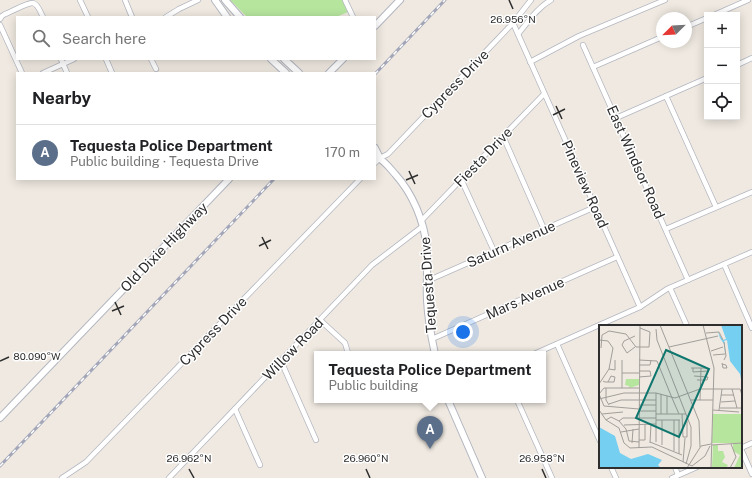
<!DOCTYPE html>
<html lang="en">
<head>
<meta charset="utf-8">
<style>
  :root { --surface:#fff; --page:#f6f6f6; --text:#202124; --muted:#757577; --line:#e0e0e0; --accent:#111827 }
  body { margin:0; font-family:"Public Sans",sans-serif; background:var(--page); color:var(--text) }
  .controls { position:absolute; right:12px; top:12px; display:grid; overflow:hidden; border-radius:0px; box-shadow:0 2px 10px #0003 }
  .controls button { width:36px; height:36px; display:grid; place-items:center; padding:0; border:0; border-bottom:1px solid var(--line); background:var(--surface); color:var(--text); font:20px sans-serif }
  .compass { position:absolute; left:656px; top:12px; width:36px; height:36px; border-radius:50%; background:var(--surface); box-shadow:0 2px 10px #0003; rotate:246deg }
  .you { position:absolute; left:463px; top:332px; width:14px; height:14px; margin:-10px; border:3px solid #fff; border-radius:50%; background:#1a73e8; box-shadow:0 0 0 6px #1a73e833 }
  .badge { display:grid; place-items:center; width:26px; height:26px; border-radius:50%; background:var(--accent); color:#fff; font-size:13px; font-weight:700 }
  .pin { position:absolute; translate:-50% -33px; filter:drop-shadow(0 1px 2px #0008) }
  .pin::after { content:''; position:absolute; top:21px; width:14px; height:12px; background:inherit; clip-path:polygon(0 0,100% 0,50% 100%) }
  .popup { position:absolute; left:314px; top:351px; width:232px; height:52px; box-sizing:border-box; display:grid; place-content:center; border-radius:0px; background:var(--surface); filter:drop-shadow(0 1px 3px #0005); font-size:13px; white-space:nowrap; color:var(--muted) }
  .popup b { font-size:15px; color:var(--text) }
  .popup::after { content:''; position:absolute; left:50%; top:100%; margin-left:-8px; border:8px solid transparent; border-top-color:var(--surface) }
  .list { margin:0; padding:0; list-style:none }
  h2 { display:flex; justify-content:space-between; align-items:center; height:52px; margin:0; padding:0 16px; font-size:17px }
  h2 small { font-size:13px; font-weight:400; color:var(--muted) }
  .list li { display:grid; grid-template-columns:26px 1fr auto; gap:12px; align-items:center; box-sizing:border-box; height:56px; padding:0 16px; border-top:1px solid var(--line) }
  .list b { display:block; font-size:15px; white-space:nowrap }
  .list p { margin:0; font-size:13px; white-space:nowrap; color:var(--muted) }
  .list em { font-size:13px; font-style:normal; color:var(--muted) }
  .icon { flex:none; width:22px; height:22px; fill:none; stroke:currentColor; stroke-width:2; stroke-linecap:round; stroke-linejoin:round }
  .map { position:relative; flex:none; width:752px; height:478px; overflow:hidden }
  .search { position:absolute; background:var(--surface); box-shadow:0 2px 10px #0003; left:16px; top:16px; width:360px; height:44px; display:flex; align-items:center; gap:10px; box-sizing:border-box; padding:0 14px; border-radius:0px; color:var(--muted); font-size:15px }
  .panel { position:absolute; background:var(--surface); box-shadow:0 2px 10px #0003; left:16px; top:72px; width:360px; height:108px; border-radius:0px }
  .map>svg:first-child { display:block }
  .green { fill:#b6e59e }
  .lines { fill:none; stroke-linecap:round; stroke-linejoin:round }
  .minor-casing { stroke:#b4b7c1; stroke-width:6 }
  .tertiary-casing { stroke:#b4b7c1; stroke-width:8 }
  .minor { stroke:#fff; stroke-width:4.5 }
  .tertiary { stroke:#fff; stroke-width:6 }
  .rail-casing { stroke:#a3a6b8; stroke-width:3 }
  .rail { stroke:#fff; stroke-width:1.5; stroke-dasharray:4.5; stroke-linecap:butt }
  .ticks { fill:none; stroke:#2e2e2e; stroke-width:1.5 }
  .labels { text-anchor:middle; dominant-baseline:central; stroke-width:3; stroke-linejoin:round; paint-order:stroke }
  .street-label { font-size:14px; fill:#2e2e2e; stroke:#fff }
  .inset-road { fill:none; stroke:#a29e99; stroke-width:1 }
  .view { fill:#0f766e; fill-opacity:0.15; stroke:#0f766e; stroke-width:2 }
  .inset-edge { fill:none; stroke:#2e2e2e; stroke-width:2 }
  .ticks-label { font-size:10px; text-anchor:middle; fill:#2e2e2e; stroke:#fff; stroke-width:3; stroke-linejoin:round; paint-order:stroke }
</style>
</head>
<body>
<div class="map">
<svg width="752" height="478" viewBox="0 0 752 478">
  <rect width="100%" height="100%" fill="#efe9e1"/>
  <polygon class="green" points="230,0 343,0 348,12 336,17 247,17"/>
  <g class="lines">
    <g class="minor-casing">
      <g id="minor">
        <polyline points="80,0 88,17"/>
        <polyline points="125,0 132,17"/>
        <polyline points="345,0 353,17"/>
        <polyline points="714,15 748,0"/>
        <polyline points="166,17 179,9 198,0"/>
        <path d="M 0,19 L 2,16 L 5,14 C 11,12 28,2 33,3 C 39,5 40,12 43,17"/>
        <polyline points="513,23 640,307"/>
        <polyline points="0,25 22,73"/>
        <polyline points="686,27 707,18"/>
        <path d="M 518,34 C 528,22 537,8 551,0"/>
        <polyline points="583,45 688,280"/>
        <polyline points="61,59 67,73"/>
        <polyline points="106,59 112,73"/>
        <polyline points="151,59 156,69"/>
        <polyline points="530,62 579,36 665,0"/>
        <polyline points="737,65 752,58"/>
        <polyline points="593,67 662,37"/>
        <polyline points="43,73 74,59"/>
        <polyline points="666,96 716,207"/>
        <polyline points="616,118 707,78"/>
        <polyline points="503,136 544,229"/>
        <polyline points="375,163 380,158 388,154 513,23 531,0"/>
        <polyline points="461,179 494,251"/>
        <polyline points="421,221 544,94"/>
        <polyline points="666,229 752,192"/>
        <polyline points="724,264 752,328"/>
        <polyline points="427,281 595,207"/>
        <polyline points="670,288 687,326"/>
        <polyline points="320,320 345,343 348,353"/>
        <polyline points="432,339 617,257"/>
        <polyline points="557,344 600,441"/>
        <polyline points="534,354 640,307 667,289 752,252"/>
        <polyline points="281,361 316,440"/>
        <polyline points="517,400 552,478"/>
        <polyline points="235,409 260,465"/>
        <polyline points="741,448 752,443"/>
        <polyline points="741,449 752,474"/>
        <polyline points="611,467 616,478"/>
        <polyline points="675,467 678,475"/>
        <polyline points="62,478 86,462 360,179"/>
        <polyline points="169,478 372,265 423,226"/>
        <polyline points="672,478 697,467"/>
      </g>
    </g>
    <g class="tertiary-casing">
      <g id="tertiary">
        <polyline points="215,0 227,17"/>
        <polyline points="225,0 240,17"/>
        <polyline points="375,26 400,0"/>
        <polyline points="271,59 286,73"/>
        <polyline points="284,59 299,73"/>
        <polyline points="329,73 343,59"/>
        <polyline points="375,148 380,158"/>
        <path d="M 375,156 C 383,159 389,167 395,174 C 413,194 424,221 427,248 C 428,265 426,283 427,300 C 428,318 431,336 435,354"/>
        <polyline points="448,400 482,478"/>
        <polyline points="0,418 229,179"/>
      </g>
    </g>
    <use href="#minor" class="minor"/>
    <use href="#tertiary" class="tertiary"/>
    <g class="rail-casing">
      <g id="rail">
        <polyline points="375,74 445,0"/>
        <polyline points="0,466 274,179"/>
      </g>
    </g>
    <use href="#rail" class="rail"/>
  </g>
  <path class="ticks" d="M 509,0 L 513,9M 556,106 L 562,119M 553,115 L 565,109M 409,171 L 415,184M 406,180 L 418,175M 262,237 L 268,249M 259,246 L 271,240M 115,302 L 121,315M 112,311 L 124,306M 0,361 L 9,357M 189,469 L 194,478M 366,469 L 370,478M 542,469 L 546,478"/>
  <g class="labels">
    <g class="street-label">
      <text transform="translate(455 84) rotate(-46)">Cypress Drive</text>
      <text transform="translate(483 157) rotate(-46)">Fiesta Drive</text>
      <text transform="translate(636 162) rotate(66)">East Windsor Road</text>
      <text transform="translate(585 184) rotate(66)">Pineview Road</text>
      <text transform="translate(511 244) rotate(-24)">Saturn Avenue</text>
      <text transform="translate(164 247) rotate(-46)">Old Dixie Highway</text>
      <text transform="translate(428 285) rotate(-94)">Tequesta Drive</text>
      <text transform="translate(525 298) rotate(-24)">Mars Avenue</text>
      <text transform="translate(213 331) rotate(-46)">Cypress Drive</text>
      <text transform="translate(293 349) rotate(-46)">Willow Road</text>
    </g>
  </g>
  <g transform="translate(599 325)">
    <rect width="143" height="143" fill="#efe9e1"/>
    <path d="M 27,54 L 40,54 L 40,60 L 30,63 L 30,61 L 26,60 ZM 114,89 L 143,89 L 143,143 L 135,143 L 141,130 L 134,126 L 134,118 L 113,118 ZM 114,120 L 119,120 L 119,126 L 124,126 L 126,132 L 123,137 L 129,140 L 127,143 L 113,143 Z" fill="#b6e59e"/>
    <path d="M 122,0 L 142,0 L 143,60 L 141,49 L 131,36 L 128,15 L 125,16 L 126,19 L 125,28 L 125,19 L 121,13 L 119,7 L 124,15 L 127,14 ZM 0,102 L 16,111 L 21,128 L 32,134 L 49,129 L 63,135 L 59,140 L 62,143 L 0,143 Z" fill="#75cff0"/>
    <path class="inset-road" d="M 61,0 L 100,96 L 101,122M 104,0 L 115,43 L 112,143M 57,4 L 58,15 L 92,102 L 92,121 L 87,139M 107,8 L 120,7 L 124,15M 0,15 L 9,16 L 14,23 L 10,44 L 0,59M 36,22 L 28,28 L 23,20 L 25,16 L 36,11M 70,22 L 119,11M 2,23 L 3,10 L 10,6 L 27,9 L 37,22 L 50,22 L 51,7 L 41,3M 112,26 L 124,22M 114,30 L 126,29M 40,35 L 58,36 L 73,73M 125,35 L 127,31 L 125,17M 123,38 L 124,43 L 128,43 L 127,40 L 123,39M 40,40 L 51,40 L 52,35M 92,43 L 108,43 L 109,46 L 94,47 L 94,43M 10,44 L 16,45 L 16,35M 23,48 L 40,48M 95,51 L 109,52 L 108,55 L 98,55M 40,52 L 52,51 L 51,46 L 40,46M 4,56 L 6,57 L 15,57 L 16,52 L 12,51 L 9,57M 7,63 L 7,75 L 10,80M 23,63 L 23,35M 115,64 L 141,64 L 143,70M 133,64 L 138,83M 57,68 L 57,117M 122,70 L 135,70M 73,73 L 80,89M 0,74 L 25,68 L 57,68 L 76,73 L 101,64 L 115,64M 92,75 L 114,75M 101,75 L 102,43M 122,77 L 136,76M 10,79 L 22,75 L 57,75M 40,80 L 57,80M 121,83 L 143,83M 40,84 L 5,81 L 0,69 L 5,63 L 40,63M 0,85 L 7,95 L 20,103 L 25,118 L 31,123 L 53,122 L 93,141 L 106,131 L 111,121M 114,85 L 140,87M 120,85 L 123,64M 40,86 L 57,86M 3,89 L 24,87M 57,89 L 87,89M 62,89 L 62,69M 68,89 L 68,71M 83,89 L 84,112 L 88,112 L 88,96M 7,95 L 12,92 L 20,96 L 27,104 L 30,116 L 40,117M 57,95 L 81,95M 20,96 L 24,93 L 57,93M 25,100 L 57,99M 22,107 L 40,104M 40,115 L 46,115 L 46,99M 51,117 L 83,130M 33,118 L 34,104M 51,118 L 52,99M 63,120 L 63,95M 113,120 L 143,118M 40,123 L 41,0M 75,126 L 75,95M 80,129 L 80,95M 84,137 L 86,113M 88,143 L 102,121 L 112,119M 131,143 L 137,132 L 132,119"/>
    <path class="view" d="M 67,25 L 110,44 L 80,112 L 37,93 Z"/>
    <rect width="143" height="143" class="inset-edge"/>
  </g>
  <g class="ticks-label">
    <text x="513" y="23">26.956°N</text>
    <text x="37" y="360">80.090°W</text>
    <text x="189" y="462">26.962°N</text>
    <text x="366" y="462">26.960°N</text>
    <text x="542" y="462">26.958°N</text>
  </g>
</svg>
<div class="controls">
<button>+</button>
<button>−</button>
<button><svg class="icon" aria-label="locate" viewBox="0 0 24 24"><circle cx="12" cy="12" r="6"/><path d="M12 2v4M12 18v4M2 12h4M18 12h4"/></svg></button>
</div>
<svg class="compass" viewBox="-18 -18 36 36"><path d="M0-13l5 13h-10z" fill="#e53935"/><path d="M0 13l5-13h-10z" fill="#757577"/></svg>
<div class="you"></div>
<div class="pin badge" style="left:430px;top:449px;background:#5c6f8a">A</div>
<div class="popup"><b>Tequesta Police Department</b>Public building</div>
<div class="search"><svg class="icon" aria-label="search" viewBox="0 0 24 24"><circle cx="10" cy="10" r="6"/><path d="M15 15l6 6"/></svg>Search here</div>
<section class="panel">
<h2>Nearby<small></small></h2>
<ul class="list">
<li><span class="badge" style="background:#5c6f8a">A</span><div><b>Tequesta Police Department</b><p>Public building · Tequesta Drive</p></div><em>170 m</em></li>
</ul>
</section>
</div>
</body>
</html>
